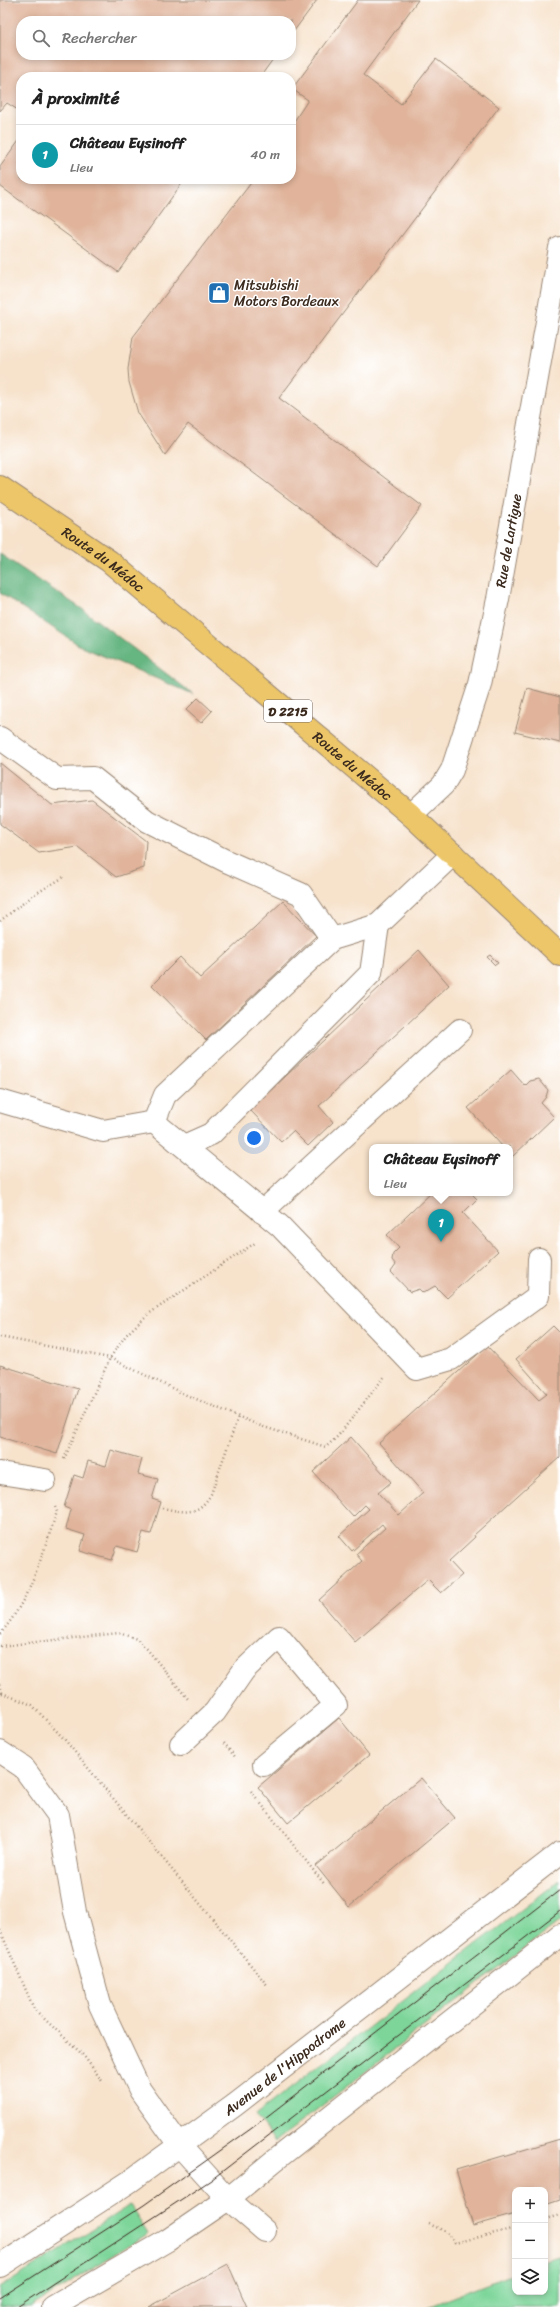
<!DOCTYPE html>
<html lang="fr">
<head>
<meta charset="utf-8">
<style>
  :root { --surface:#fff; --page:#f6f6f6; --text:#222; --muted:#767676; --line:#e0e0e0; --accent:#1f6fb2 }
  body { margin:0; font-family:Sriracha,sans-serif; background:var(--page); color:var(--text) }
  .controls { position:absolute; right:12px; bottom:12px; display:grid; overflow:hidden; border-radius:8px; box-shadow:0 2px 6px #0003 }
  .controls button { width:36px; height:36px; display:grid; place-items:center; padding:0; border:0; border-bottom:1px solid var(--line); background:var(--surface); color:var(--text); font:20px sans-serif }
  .you { position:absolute; left:254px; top:1138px; width:14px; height:14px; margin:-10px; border:3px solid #fff; border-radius:50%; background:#1a73e8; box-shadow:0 0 0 6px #1a73e833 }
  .badge { display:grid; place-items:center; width:26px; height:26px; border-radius:50%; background:var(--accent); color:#fff; font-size:13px; font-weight:700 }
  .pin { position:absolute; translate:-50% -33px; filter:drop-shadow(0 1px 2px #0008) }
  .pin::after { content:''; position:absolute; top:21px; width:14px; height:12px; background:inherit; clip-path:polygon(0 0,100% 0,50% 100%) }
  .popup { position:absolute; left:369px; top:1144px; width:144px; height:52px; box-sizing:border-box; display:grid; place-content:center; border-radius:8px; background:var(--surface); filter:drop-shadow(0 1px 3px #0005); font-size:13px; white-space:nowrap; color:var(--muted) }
  .popup b { font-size:15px; color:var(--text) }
  .popup::after { content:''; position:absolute; left:50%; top:100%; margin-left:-8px; border:8px solid transparent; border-top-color:var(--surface) }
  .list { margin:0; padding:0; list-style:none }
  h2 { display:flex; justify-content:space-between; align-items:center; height:52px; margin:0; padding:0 16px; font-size:17px }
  h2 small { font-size:13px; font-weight:400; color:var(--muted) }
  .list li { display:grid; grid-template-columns:26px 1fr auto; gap:12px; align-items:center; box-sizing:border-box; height:60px; padding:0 16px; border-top:1px solid var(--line) }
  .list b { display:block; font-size:15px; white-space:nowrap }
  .list p { margin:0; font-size:13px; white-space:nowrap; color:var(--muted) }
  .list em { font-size:13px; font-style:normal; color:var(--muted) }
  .icon { flex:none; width:22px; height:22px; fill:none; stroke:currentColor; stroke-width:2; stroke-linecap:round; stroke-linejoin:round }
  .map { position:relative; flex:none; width:560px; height:2307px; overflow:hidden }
  .search { position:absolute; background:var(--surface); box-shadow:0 2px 6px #0003; left:16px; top:16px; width:280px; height:44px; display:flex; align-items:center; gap:10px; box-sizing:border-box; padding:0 14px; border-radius:16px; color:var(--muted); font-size:15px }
  .panel { position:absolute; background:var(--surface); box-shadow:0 2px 6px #0003; left:16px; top:72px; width:280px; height:112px; border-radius:16px }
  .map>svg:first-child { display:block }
  .green { fill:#7dd59a; stroke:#5c805c }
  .forest { fill:#66b682; stroke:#507050 }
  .building { fill:#e0b39a }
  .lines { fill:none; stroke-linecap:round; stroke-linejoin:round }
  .minor-casing { stroke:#998674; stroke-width:24 }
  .major-casing { stroke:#998674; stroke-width:24 }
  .path { stroke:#998674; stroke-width:2.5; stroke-dasharray:1 3; stroke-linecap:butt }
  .minor { stroke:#fff; stroke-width:22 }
  .major { stroke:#ecc669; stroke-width:22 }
  .tram { stroke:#3b2a1e; stroke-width:1 }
  .labels { text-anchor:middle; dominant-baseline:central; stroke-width:3; stroke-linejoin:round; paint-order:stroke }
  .shield { fill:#fff; stroke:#766a62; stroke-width:1 }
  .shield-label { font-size:13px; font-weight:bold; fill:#3b2a1e }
  .poi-label { font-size:14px; fill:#3b2a1e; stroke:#fff; text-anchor:start }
  .street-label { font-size:14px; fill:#3b2a1e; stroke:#fff }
</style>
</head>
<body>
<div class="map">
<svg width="560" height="2307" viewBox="0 0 560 2307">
  <rect width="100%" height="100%" fill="#fff"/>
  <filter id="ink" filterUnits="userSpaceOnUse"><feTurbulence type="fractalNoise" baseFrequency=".025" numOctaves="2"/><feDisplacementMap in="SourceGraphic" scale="8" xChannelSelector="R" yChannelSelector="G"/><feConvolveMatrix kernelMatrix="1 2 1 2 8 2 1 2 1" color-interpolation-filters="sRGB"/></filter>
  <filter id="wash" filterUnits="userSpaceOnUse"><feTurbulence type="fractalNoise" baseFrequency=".012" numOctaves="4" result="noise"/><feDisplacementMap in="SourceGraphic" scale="16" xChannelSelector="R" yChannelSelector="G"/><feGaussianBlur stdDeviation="0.9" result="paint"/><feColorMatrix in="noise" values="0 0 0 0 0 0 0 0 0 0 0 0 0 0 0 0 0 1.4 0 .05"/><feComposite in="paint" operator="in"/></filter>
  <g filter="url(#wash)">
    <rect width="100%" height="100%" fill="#f7e2cb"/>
    <g class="green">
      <polygon points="560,1880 560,1921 275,2142 255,2115"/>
      <polygon points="130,2205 148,2233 31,2307 0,2307 0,2288"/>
      <polygon points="560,2257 560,2307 427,2307 515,2273 515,2292 545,2292 545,2261"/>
    </g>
    <polygon class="forest" points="0,554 82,609 193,694 82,647 0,593"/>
    <g id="blocks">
      <g class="building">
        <polygon points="0,0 317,0 291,35 291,21 21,21 21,55 276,55 260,77 21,77 21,112 7,103 0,111"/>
        <polygon points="358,0 418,0 363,75 401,104 436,59 499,107 279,398 422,506 378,566 188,424 165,455 138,413 129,382 128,369 133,337 254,179 291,179 291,126 308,100 292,89"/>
        <polygon points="21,138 21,179 185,179 118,272 0,186 0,167"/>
        <polygon points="527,688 560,697 560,743 515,732"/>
        <polygon points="198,698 212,711 201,723 186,710"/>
        <polygon points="0,763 52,805 92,800 146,841 144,868 116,877 78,847 39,853 0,824"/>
        <polygon points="283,901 316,936 206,1040 152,985 180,957 200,978"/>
        <polygon points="419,950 449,985 319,1106 333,1122 308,1146 293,1131 281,1142 250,1110"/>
        <polygon points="490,955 498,963 495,965 487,957"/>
        <polygon points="511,1070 525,1086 530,1081 539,1079 548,1090 546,1097 541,1103 554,1117 512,1157 510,1147 503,1147 468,1108"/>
        <polygon points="431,1193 471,1193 477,1199 463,1213 498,1251 447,1298 435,1286 423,1293 419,1289 410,1292 391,1272 396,1265 392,1260 393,1254 399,1248 387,1235"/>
        <polygon points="553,1326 560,1333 560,1457 474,1535 475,1537 449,1561 462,1575 441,1593 428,1580 355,1642 319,1600 362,1561 356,1554 385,1528 382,1524 352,1551 339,1536 369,1509 365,1505 353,1517 313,1472 351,1437 391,1482 378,1493 399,1515 423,1493 379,1443 487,1346 539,1400 547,1394 516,1359"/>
        <polygon points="0,1365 78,1389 57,1454 0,1437"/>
        <polygon points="111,1450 142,1459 138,1474 158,1479 152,1499 161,1502 151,1534 143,1532 137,1552 117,1546 112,1560 80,1551 85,1535 66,1529 71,1510 64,1507 74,1475 83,1478 88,1461 106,1466"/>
        <polygon points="339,1718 369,1755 288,1823 258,1787"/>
        <polygon points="421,1778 455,1818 349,1907 316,1866"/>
        <polygon points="560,2139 560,2200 545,2205 545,2190 515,2190 515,2214 473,2226 456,2170"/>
        <polygon points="228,2264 247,2307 149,2307 193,2283"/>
      </g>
    </g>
  </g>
  <g filter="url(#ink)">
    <use href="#blocks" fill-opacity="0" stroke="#998674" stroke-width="1"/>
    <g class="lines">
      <g class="minor-casing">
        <g id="minor">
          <polyline points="0,738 57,779 93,778 147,821 226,861 301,894 332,939"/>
          <path id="s1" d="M 411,815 L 443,785 L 452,770 L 480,684 L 498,599 L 560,248"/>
          <polyline points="0,1101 103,1131 154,1122 165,1095 332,939 378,925 453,854"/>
          <polyline points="154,1122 280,1226 417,1369 451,1359 538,1296 539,1259"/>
          <polyline points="184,1146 211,1134 371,973 378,925"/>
          <polyline points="262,1212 460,1030"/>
          <polyline points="0,1473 45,1480"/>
          <polyline points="181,1744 215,1712 244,1670 279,1637 336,1705 264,1765"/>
          <polyline points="0,1752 23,1767 58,1815 75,1912 100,2005 140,2090 180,2146 228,2199 265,2231"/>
          <path id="s2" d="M 0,2266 L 129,2182 L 235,2105 L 560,1853"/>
          <polyline points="53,2307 168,2240 228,2199 275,2160 560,1935"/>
        </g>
      </g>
      <g class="major-casing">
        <g id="major">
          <path id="s3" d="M 0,487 L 109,561 L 411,815 L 560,955"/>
        </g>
      </g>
      <g class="path">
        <polyline points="0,921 35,894 64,877"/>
        <polyline points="0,1337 110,1358 184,1394 261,1426 326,1447 338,1436 385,1376"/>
        <polyline points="64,1459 110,1358 126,1335 147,1315 255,1243"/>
        <path d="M 162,1508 C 184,1512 198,1517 211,1494 L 238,1417"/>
        <path d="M 0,1634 C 30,1600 42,1555 57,1512 L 55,1507"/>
        <polyline points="0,1646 119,1633 137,1639 147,1649 188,1699"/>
        <polyline points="0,1684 2,1693 0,1694"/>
        <polyline points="2,1693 32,1705 65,1740 268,1986"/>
        <polyline points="224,1743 236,1758"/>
        <polyline points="251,1791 325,1885"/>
        <polyline points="0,1930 34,2009 84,2056 102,2081"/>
        <polyline points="545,2219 560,2215"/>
        <polyline points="429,2224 445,2231 455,2243 515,2228"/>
      </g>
      <use href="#minor" class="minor"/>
      <use href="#major" class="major"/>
      <g class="tram">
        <polyline points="0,2298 144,2205 252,2128 560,1890"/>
        <polyline points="17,2307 211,2180 560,1911"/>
      </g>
    </g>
  </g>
  <defs>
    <g id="shop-square" transform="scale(1.15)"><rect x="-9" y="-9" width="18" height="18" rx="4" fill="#1f6fb2" stroke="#fff"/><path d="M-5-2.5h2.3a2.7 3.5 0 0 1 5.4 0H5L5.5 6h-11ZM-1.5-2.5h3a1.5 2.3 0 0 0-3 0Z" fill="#fff"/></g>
  </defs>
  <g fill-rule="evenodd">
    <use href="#shop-square" x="219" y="293"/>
  </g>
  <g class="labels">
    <rect class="shield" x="264" y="700" width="48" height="22" rx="3"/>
    <g class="shield-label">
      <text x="288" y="711">D 2215</text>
    </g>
    <g class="poi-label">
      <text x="234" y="285">Mitsubishi<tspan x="234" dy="16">Motors Bordeaux</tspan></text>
    </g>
    <g class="street-label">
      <text stroke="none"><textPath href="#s1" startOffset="298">Rue de Lartigue</textPath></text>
      <text stroke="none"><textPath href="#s3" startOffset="126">Route du Médoc</textPath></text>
      <text stroke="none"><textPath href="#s3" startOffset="450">Route du Médoc</textPath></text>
      <text stroke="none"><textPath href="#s2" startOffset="348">Avenue de l'Hippodrome</textPath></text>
    </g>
  </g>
</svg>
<div class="controls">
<button>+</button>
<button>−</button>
<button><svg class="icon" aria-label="layers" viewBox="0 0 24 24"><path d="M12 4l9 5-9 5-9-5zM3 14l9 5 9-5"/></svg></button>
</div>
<div class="you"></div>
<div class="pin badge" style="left:441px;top:1242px;background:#0f9aa8">1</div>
<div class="popup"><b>Château Eysinoff</b>Lieu</div>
<div class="search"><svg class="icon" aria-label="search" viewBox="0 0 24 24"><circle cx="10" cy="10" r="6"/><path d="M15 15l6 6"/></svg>Rechercher</div>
<section class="panel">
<h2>À proximité<small></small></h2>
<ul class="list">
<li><span class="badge" style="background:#0f9aa8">1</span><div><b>Château Eysinoff</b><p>Lieu</p></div><em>40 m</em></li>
</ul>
</section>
</div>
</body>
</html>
